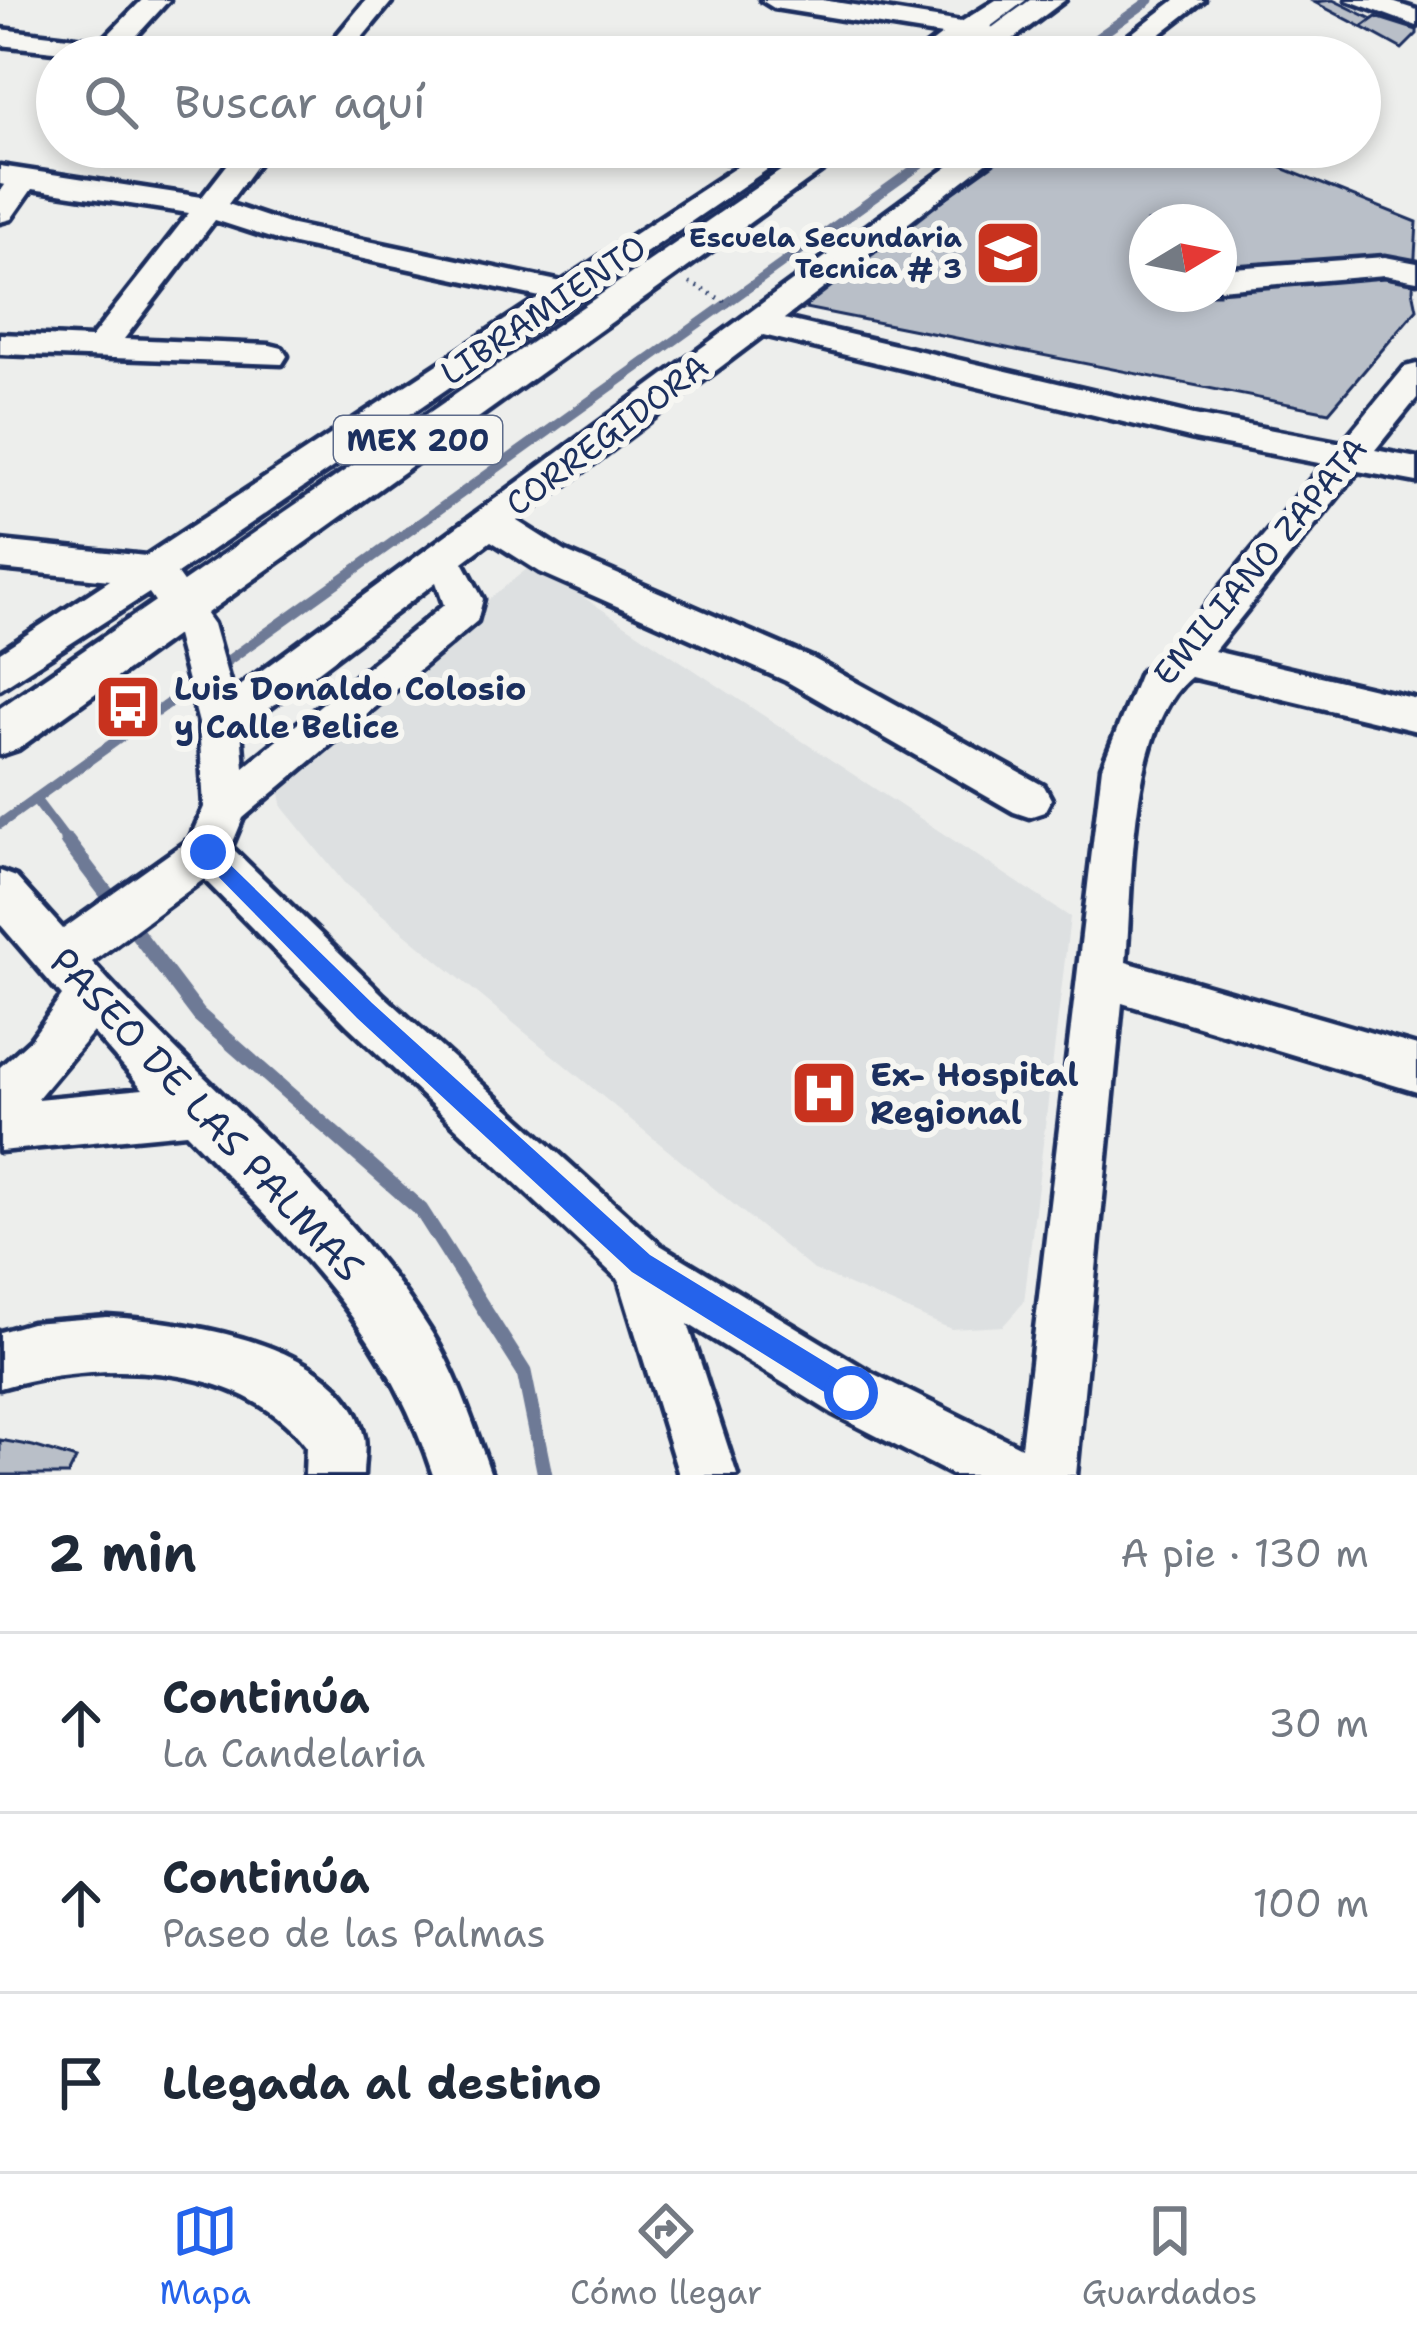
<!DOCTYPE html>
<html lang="es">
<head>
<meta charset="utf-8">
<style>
  :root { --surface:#fff; --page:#f2f2f3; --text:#1f2937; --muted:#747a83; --line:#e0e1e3; --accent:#2563eb }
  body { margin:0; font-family:"Shantell Sans",sans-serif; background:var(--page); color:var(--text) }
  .compass { position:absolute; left:1129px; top:204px; width:108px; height:108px; border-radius:50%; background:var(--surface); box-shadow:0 6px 18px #0003; rotate:80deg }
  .stop { position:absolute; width:36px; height:36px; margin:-27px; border:9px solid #2563eb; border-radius:50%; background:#fff }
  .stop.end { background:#2563eb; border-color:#fff; box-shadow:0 3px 12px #0008 }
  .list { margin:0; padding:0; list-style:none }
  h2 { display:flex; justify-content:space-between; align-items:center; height:156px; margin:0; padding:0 48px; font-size:51px }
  h2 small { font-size:39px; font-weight:400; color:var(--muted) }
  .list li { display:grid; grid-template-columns:78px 1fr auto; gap:36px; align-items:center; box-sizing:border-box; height:180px; padding:0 48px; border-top:3px solid var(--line) }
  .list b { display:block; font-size:45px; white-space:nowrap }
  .list p { margin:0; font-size:39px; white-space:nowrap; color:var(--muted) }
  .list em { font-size:39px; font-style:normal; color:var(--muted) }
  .icon { flex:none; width:66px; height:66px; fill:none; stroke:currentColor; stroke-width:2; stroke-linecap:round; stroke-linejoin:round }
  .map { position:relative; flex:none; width:1417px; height:1475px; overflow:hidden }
  .search { position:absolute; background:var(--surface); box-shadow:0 6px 18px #0003; left:36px; right:36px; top:36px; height:132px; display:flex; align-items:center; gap:30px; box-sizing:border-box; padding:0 42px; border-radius:66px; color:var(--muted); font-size:45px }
  .sheet { height:696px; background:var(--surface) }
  nav { display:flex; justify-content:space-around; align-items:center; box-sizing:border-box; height:168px; border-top:3px solid var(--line); background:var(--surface); font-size:33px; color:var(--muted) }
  nav a { display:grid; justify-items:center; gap:6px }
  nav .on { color:var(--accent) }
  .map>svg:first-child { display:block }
  .built { fill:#dde0e1 }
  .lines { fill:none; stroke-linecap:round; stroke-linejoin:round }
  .stream-far2 { stroke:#6e7a96; stroke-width:9 }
  .stream-far1 { stroke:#6e7a96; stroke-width:10 }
  .stream { stroke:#6e7a96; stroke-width:15 }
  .building { fill:#b9bfc8; stroke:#1b2f5e; stroke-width:3; fill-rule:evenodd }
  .minor-casing { stroke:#1b2f5e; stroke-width:9 }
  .major-casing { stroke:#1b2f5e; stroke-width:9 }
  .path { stroke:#1b2f5e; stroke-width:4.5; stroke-dasharray:1.5 6; stroke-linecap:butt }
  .minor { fill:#f6f6f2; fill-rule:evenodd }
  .major { fill:#f6f6f2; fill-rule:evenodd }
  .route { fill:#2563eb }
  .labels { text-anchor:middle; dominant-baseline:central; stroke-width:12; stroke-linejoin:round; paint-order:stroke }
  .far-poi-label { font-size:27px; font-weight:bold; fill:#1b2f5e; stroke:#f6f6f2; text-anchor:end }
  .shield { fill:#f6f6f2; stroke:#5d6b8a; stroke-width:3 }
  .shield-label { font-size:30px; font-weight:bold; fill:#1b2f5e }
  .street-label { font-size:33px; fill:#1b2f5e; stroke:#f6f6f2 }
  .poi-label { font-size:33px; font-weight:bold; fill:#1b2f5e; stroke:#f6f6f2; text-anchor:start }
  .near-street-label { font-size:39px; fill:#1b2f5e; stroke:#f6f6f2 }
</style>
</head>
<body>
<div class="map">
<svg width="1417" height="1475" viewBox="0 0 1417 1475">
  <rect width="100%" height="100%" fill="#edeeec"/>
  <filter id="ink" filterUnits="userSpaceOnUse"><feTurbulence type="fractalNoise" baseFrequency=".00833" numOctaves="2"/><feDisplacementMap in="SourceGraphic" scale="24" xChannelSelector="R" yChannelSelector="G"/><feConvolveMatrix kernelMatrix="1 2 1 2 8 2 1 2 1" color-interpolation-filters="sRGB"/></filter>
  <g filter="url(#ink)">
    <polygon class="built" points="533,564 1070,917 1024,1302 1003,1326 951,1329 812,1269 345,884 283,808 277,778 328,728"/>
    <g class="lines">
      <g class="stream-far2">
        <polyline points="1070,57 1150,0"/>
        <polyline points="642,364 945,147"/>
      </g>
      <g class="stream-far1">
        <polyline points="35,799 69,844"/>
        <polyline points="0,824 646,361"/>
      </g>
      <polyline class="stream" points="67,841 199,1015 421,1210 524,1372 545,1475"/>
    </g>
    <g class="building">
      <polygon points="1333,0 1372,19 1376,21 1362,27 1314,2"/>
      <polygon points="1376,17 1417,30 1417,34 1402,49 1362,27"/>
      <path d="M 1017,147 L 1230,147 L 1417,222 L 1413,290 L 1417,309 L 1329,412 L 795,306 ZM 1147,222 L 1219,222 L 1219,294 L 1147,294 Z"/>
      <polygon points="0,1440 33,1446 76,1459 68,1475 0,1475"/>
    </g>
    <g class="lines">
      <g class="minor-casing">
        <g id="minor">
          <polygon points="142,0 169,0 129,44 178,49 191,57 107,57 0,45 0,29 102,41"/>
          <polygon points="366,0 393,0 346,57 319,57"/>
          <polygon points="761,0 822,0 961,22 996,0 1026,0 990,27 1007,30 1007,42 971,39 944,57 913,57 942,35 774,8"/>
          <polygon points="1175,0 1204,0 1131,57 1101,57"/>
          <polygon points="1347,0 1386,0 1417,10 1417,26"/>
          <path d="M 241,147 L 270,147 L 228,204 L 288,224 L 562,282 L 741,164 L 685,153 L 681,147 L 800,147 L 177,574 L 213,624 L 232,692 L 975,147 L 1007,147 L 784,319 L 1194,415 L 1342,443 L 1405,367 L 1417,364 L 1417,398 L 1375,450 L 1417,458 L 1417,482 L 1358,471 L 1214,651 L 1417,699 L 1417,731 L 1191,677 C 1128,728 1133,884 1126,962 L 1417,1046 L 1417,1092 L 1122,1003 L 1076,1475 L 953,1475 L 832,1413 L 688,1324 L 737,1475 L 679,1475 L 619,1280 L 348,1026 L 204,879 L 92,962 C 200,1084 344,1192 431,1332 C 458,1376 474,1426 491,1475 L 433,1475 C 385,1326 291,1242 186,1133 L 0,1151 L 0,1067 L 31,1039 L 62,996 L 0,924 L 0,871 L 16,877 L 63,929 L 190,839 L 204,807 L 199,723 L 174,628 L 149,593 L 0,689 L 0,652 L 110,580 L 0,569 L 0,541 L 146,556 L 540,297 L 280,241 L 215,220 L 124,339 L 270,345 L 282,348 L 287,356 L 282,364 L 0,354 L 0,334 L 91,338 L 189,213 L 32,189 L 11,219 L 0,222 L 0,192 L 5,185 L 0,184 L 0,166 L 202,197 ZM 763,335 L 1194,439 L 1324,464 L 1170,649 L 1140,673 L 1102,767 L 1021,1447 L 872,1373 L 660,1245 L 382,994 L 231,847 L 243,818 L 477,621 L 483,599 L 463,562 L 491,541 L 540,572 L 786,681 L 1014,812 L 1029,817 L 1044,812 L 1051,799 L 1044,786 L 814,659 L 566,552 L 517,521 ZM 436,582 L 444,605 L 244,767 L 241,730 ZM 93,1032 L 143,1089 L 37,1099 Z"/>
          <polygon points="1385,257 1417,263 1417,281 1385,275 1219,289 1219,269"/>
          <path d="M 107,1317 C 183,1321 347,1343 364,1437 C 366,1449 363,1463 363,1475 L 305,1475 L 306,1446 C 241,1359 96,1360 0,1388 L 0,1332 L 31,1323 Z"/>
        </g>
      </g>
      <g class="major-casing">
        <g id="major">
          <polygon points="1030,0 1065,0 989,57 952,57"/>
          <polygon points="815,147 855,147 18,749 0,755 0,708"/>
        </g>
      </g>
      <polyline class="path" points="690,283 730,304"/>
      <use href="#minor" class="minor"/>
      <use href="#major" class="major"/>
    </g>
  </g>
  <polygon class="route" points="208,843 372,1003 650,1255 861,1384 861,1403 842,1403 632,1272 357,1018 200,858 197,852"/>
  <defs>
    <g id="school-square" transform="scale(3.45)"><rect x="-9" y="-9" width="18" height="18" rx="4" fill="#c8321e" stroke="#f6f6f2"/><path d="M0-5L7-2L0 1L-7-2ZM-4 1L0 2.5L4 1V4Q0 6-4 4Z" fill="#fff"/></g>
    <g id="bus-square" transform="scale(3.45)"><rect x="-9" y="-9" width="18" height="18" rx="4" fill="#c8321e" stroke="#f6f6f2"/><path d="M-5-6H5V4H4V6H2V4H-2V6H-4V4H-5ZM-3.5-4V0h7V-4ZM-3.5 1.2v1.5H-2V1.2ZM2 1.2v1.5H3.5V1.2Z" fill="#fff"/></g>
    <g id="hospital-square" transform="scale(3.45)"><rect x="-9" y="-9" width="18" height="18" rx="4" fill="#c8321e" stroke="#f6f6f2"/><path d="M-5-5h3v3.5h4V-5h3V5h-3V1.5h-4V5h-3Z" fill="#fff"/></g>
  </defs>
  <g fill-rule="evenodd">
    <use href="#school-square" x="1008" y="253"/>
    <use href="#bus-square" x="128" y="707"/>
    <use href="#hospital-square" x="824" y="1093"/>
  </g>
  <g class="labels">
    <g class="far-poi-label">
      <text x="962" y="237">Escuela Secundaria<tspan x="962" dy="31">Tecnica # 3</tspan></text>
    </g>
    <rect class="shield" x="334" y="416" width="168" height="48" rx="9"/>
    <g class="shield-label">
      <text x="418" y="440">MEX 200</text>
    </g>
    <g class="street-label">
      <text transform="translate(543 310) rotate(-34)">LIBRAMIENTO</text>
      <text transform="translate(607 435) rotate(-37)">CORREGIDORA</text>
      <text transform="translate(1260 561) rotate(-50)">EMILIANO ZAPATA</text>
    </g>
    <g class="poi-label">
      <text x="174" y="688">Luis Donaldo Colosio<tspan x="174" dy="38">y Calle Belice</tspan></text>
      <text x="870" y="1074">Ex- Hospital<tspan x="870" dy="38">Regional</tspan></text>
    </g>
    <g class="near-street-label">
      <text transform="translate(207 1114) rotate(47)">PASEO DE LAS PALMAS</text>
    </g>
  </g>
</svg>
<svg class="compass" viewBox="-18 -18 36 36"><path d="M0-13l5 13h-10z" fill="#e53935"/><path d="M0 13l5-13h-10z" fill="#747a83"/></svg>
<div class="stop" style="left:851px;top:1393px"></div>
<div class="stop end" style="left:208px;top:852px"></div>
<div class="search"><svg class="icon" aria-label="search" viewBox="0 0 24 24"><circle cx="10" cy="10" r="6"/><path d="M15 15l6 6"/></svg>Buscar aquí</div>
</div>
<section class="sheet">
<h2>2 min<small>A pie · 130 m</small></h2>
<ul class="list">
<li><svg class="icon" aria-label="ahead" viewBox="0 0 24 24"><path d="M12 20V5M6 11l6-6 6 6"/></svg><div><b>Continúa</b><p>La Candelaria</p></div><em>30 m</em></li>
<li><svg class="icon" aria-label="ahead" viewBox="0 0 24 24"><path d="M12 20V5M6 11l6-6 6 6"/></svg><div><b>Continúa</b><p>Paseo de las Palmas</p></div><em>100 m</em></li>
<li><svg class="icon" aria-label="arrive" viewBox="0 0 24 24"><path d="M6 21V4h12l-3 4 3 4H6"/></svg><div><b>Llegada al destino</b></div></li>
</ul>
</section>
<nav>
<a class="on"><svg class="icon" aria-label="map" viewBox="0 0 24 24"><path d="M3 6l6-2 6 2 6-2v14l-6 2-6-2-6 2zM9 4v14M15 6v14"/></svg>Mapa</a>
<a><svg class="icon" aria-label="directions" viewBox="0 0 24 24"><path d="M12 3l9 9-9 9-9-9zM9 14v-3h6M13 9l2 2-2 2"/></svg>Cómo llegar</a>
<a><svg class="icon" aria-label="saved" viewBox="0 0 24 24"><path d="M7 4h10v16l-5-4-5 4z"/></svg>Guardados</a>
</nav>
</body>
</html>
